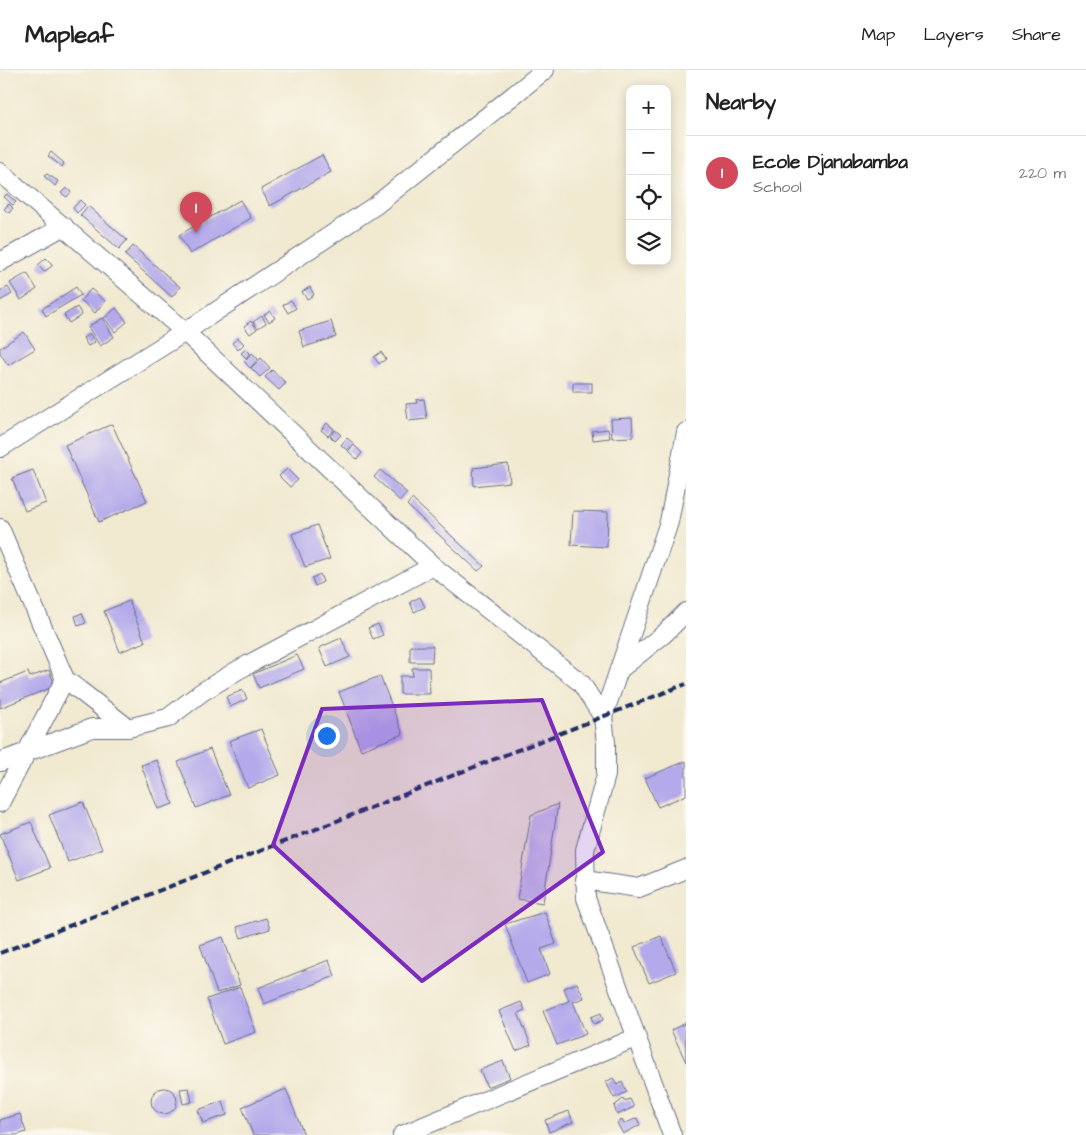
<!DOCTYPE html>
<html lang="en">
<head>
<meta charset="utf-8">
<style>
  :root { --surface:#fff; --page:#f6f6f6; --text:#222; --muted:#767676; --line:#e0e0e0; --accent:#d1495b }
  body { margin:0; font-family:"Architects Daughter",sans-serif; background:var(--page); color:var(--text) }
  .controls { position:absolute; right:15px; top:15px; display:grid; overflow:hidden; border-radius:10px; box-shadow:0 2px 12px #0003 }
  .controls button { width:45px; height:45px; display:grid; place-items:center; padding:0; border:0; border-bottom:1px solid var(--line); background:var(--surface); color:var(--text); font:25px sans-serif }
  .you { position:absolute; left:326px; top:665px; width:18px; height:18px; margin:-12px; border:4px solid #fff; border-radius:50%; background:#1a73e8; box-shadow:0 0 0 8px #1a73e833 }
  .badge { display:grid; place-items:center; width:32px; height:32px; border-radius:50%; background:var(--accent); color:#fff; font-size:16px; font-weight:700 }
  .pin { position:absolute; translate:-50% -41px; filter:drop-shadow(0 1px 2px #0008) }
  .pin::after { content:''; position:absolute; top:26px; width:18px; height:15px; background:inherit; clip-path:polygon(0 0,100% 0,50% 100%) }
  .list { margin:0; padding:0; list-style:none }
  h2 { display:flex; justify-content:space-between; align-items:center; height:65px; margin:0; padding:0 20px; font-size:21px }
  h2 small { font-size:16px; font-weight:400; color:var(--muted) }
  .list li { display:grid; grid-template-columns:32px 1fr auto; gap:15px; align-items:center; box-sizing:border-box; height:75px; padding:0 20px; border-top:1px solid var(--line) }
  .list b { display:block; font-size:19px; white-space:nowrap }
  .list p { margin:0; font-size:16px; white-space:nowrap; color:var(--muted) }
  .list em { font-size:16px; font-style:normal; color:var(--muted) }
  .icon { flex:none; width:28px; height:28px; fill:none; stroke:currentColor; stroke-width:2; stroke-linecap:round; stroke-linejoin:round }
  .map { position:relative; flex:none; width:686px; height:1065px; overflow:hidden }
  header { display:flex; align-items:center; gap:30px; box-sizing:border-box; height:70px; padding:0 25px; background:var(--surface); border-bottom:1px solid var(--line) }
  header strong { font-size:24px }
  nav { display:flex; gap:28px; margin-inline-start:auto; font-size:18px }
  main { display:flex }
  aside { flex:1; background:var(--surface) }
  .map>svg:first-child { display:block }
  .building { fill:#b3a9eb }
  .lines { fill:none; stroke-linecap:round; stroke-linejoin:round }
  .street-casing { stroke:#667086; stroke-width:20 }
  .street { stroke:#fff; stroke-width:18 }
  .rail { stroke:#1b2f5e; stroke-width:4; stroke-dasharray:8 4; stroke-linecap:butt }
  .marked { fill:#7b2cbf; fill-opacity:0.2; stroke:#7b2cbf; stroke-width:4; stroke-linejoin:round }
</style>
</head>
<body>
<header>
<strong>Mapleaf</strong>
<nav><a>Map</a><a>Layers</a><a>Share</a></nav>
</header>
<main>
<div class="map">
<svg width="686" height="1065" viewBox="0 0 686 1065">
  <rect width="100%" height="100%" fill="#fbf7ec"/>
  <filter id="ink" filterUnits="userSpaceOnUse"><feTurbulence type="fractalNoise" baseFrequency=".02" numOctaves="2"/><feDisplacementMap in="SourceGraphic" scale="10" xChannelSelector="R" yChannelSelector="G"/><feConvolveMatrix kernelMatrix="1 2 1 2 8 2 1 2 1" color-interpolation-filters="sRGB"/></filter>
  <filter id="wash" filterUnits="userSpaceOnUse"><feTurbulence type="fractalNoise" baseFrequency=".0096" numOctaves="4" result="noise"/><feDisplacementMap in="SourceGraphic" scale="20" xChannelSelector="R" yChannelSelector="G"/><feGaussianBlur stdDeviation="1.12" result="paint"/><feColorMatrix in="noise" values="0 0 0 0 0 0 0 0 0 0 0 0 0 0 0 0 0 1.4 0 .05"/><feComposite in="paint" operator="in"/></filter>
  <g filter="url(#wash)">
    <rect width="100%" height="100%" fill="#f1e9d0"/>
    <g id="blocks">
      <g class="building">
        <polygon points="51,82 64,93 62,97 48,86"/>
        <polygon points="322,85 331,102 270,136 261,119"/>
        <polygon points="47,104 58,111 55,116 44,106"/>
        <polygon points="66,118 71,122 67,127 61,123"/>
        <polygon points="7,124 16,132 13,135 4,127"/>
        <polygon points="80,130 85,135 77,143 73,138"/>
        <polygon points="240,130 251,148 190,184 179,165"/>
        <polygon points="9,134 13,138 9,143 4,139"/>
        <polygon points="88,136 127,170 119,179 80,145"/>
        <polygon points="133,176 180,217 172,227 125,185"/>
        <polygon points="46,188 53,195 44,202 38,195"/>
        <polygon points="27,203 37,219 21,230 10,213"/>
        <polygon points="8,217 12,224 0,231 0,221"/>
        <polygon points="76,217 81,225 46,246 42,239"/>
        <polygon points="310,217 314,225 307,229 302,222"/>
        <polygon points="91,219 105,231 95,243 81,230"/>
        <polygon points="291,230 296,238 288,243 283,235"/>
        <polygon points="77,237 82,245 69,253 64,245"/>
        <polygon points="116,238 127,252 115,262 104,248"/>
        <polygon points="270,241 275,248 269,252 264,245"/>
        <polygon points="262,246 266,253 258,258 253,252"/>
        <polygon points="102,248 114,267 100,276 88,257"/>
        <polygon points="251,251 257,259 250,264 244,256"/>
        <polygon points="331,251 336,267 304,277 299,261"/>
        <polygon points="24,262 35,279 8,295 0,283 0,278"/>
        <polygon points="90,264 95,272 88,276 83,268"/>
        <polygon points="238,268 244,274 238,280 232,273"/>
        <polygon points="246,279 250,283 246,288 241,283"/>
        <polygon points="381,282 386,289 379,294 374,287"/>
        <polygon points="252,283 258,289 250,298 244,291"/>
        <polygon points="261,288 270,298 260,307 251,298"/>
        <polygon points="272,300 286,313 279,320 265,307"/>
        <rect x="573" y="313" width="19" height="9"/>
        <polygon points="424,329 427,349 408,351 406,334 417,333 416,330"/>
        <polygon points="632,348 633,367 612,368 611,349"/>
        <polygon points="327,353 334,359 328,366 321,360"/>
        <polygon points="112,354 147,431 99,452 65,375"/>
        <polygon points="608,359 610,368 593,370 592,361"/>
        <polygon points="335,360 341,365 335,371 330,366"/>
        <polygon points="347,368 353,373 347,380 341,375"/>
        <polygon points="354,375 362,383 357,389 348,381"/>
        <polygon points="508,394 510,412 474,416 473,398"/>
        <polygon points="287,399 298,410 290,417 279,406"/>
        <polygon points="33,400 46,433 25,441 12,408"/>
        <polygon points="380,400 407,423 400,431 374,407"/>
        <polygon points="412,429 484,496 478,501 407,435"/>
        <polygon points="573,441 608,442 607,477 571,475"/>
        <polygon points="317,455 330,489 305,497 292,464"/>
        <polygon points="320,504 323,512 315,516 312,508"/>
        <polygon points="420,527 425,537 414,542 410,532"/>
        <polygon points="129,531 145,572 120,582 104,541"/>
        <polygon points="82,543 86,553 78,556 75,546"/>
        <polygon points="378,554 383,565 373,569 368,558"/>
        <polygon points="341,568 350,587 327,597 319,578"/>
        <polygon points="410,576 433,576 432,592 410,592"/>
        <polygon points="297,585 304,599 259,618 253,604"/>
        <polygon points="412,598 429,598 430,624 400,624 400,606 413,606"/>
        <polygon points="49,600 55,616 0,638 0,613 28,602 30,607"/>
        <polygon points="380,606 403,664 361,680 339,622"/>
        <polygon points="243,620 247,629 230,637 226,627"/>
        <polygon points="261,659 280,705 248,718 229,671"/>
        <polygon points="210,679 229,725 196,738 178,692"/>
        <polygon points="157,690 173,734 158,739 141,695"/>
        <polygon points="686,691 686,725 658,737 645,708"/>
        <polygon points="83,732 102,779 68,792 49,745"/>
        <polygon points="558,734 543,833 517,829 531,745"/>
        <polygon points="31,752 50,798 19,810 0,764"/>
        <polygon points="545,842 556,874 541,879 550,904 527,913 505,854"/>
        <polygon points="266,848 270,859 241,868 237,857"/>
        <polygon points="661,866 676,902 649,913 634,877"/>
        <polygon points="223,867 240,915 217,923 200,875"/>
        <polygon points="329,890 335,906 264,934 258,918"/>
        <polygon points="577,913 584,928 573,932 586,964 557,975 543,941 569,931 564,918"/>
        <polygon points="240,917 256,962 223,974 207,929"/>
        <polygon points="521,932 525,940 518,943 531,975 516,981 499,941"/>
        <polygon points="601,943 603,950 594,954 591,947"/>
        <polygon points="686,953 686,992 671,960"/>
        <polygon points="503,991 510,1008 487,1017 480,1000"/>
        <polygon points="613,1008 617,1015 622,1012 627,1022 614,1028 606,1012"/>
        <circle cx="164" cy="1031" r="13"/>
        <polygon points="189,1018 192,1032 183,1034 180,1019"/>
        <polygon points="286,1019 304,1065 253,1065 242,1037"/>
        <polygon points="623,1029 624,1031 630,1029 634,1037 617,1045 614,1036"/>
        <polygon points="223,1031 227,1045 203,1053 198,1040"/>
        <polygon points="569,1041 573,1052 549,1062 545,1050"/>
        <polygon points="20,1044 26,1062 17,1065 0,1065 0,1050"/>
        <polygon points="637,1048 640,1055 623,1064 617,1053 622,1050 624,1054"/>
      </g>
    </g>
  </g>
  <g filter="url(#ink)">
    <use href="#blocks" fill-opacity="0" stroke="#667086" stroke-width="1"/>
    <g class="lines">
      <g class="street-casing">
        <g id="street">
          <polyline points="0,102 185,262 433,496 581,613 603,647 606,673 606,705 585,780 586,828 672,1065"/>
          <polyline points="0,192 64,156"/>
          <polyline points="0,378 185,262 376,135 545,0"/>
          <polyline points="0,458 65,609 128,658"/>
          <polyline points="619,600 664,564 686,542"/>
          <polyline points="603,647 669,452 686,362"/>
          <polyline points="0,692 92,658 128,658 168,648 202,622 238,600 433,496"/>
          <polyline points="0,733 65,609"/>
          <polyline points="584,810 639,818 686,799"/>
          <polyline points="402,1065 635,968"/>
        </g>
      </g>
      <use href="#street" class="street"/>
      <polyline class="rail" points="0,883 686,614"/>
    </g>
  </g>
  <path class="marked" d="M 542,630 L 603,782 L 422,911 L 273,775 L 322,639 Z"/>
</svg>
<div class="controls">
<button>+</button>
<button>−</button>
<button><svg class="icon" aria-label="locate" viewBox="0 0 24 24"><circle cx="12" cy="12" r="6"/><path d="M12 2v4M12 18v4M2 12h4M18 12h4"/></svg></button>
<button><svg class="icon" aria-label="layers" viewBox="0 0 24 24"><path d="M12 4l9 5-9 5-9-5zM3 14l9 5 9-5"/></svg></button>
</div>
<div class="you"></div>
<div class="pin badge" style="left:196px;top:163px">1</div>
</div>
<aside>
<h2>Nearby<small></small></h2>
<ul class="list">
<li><span class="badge">1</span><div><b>Ecole Djanabamba</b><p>School</p></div><em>220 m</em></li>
</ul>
</aside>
</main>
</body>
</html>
